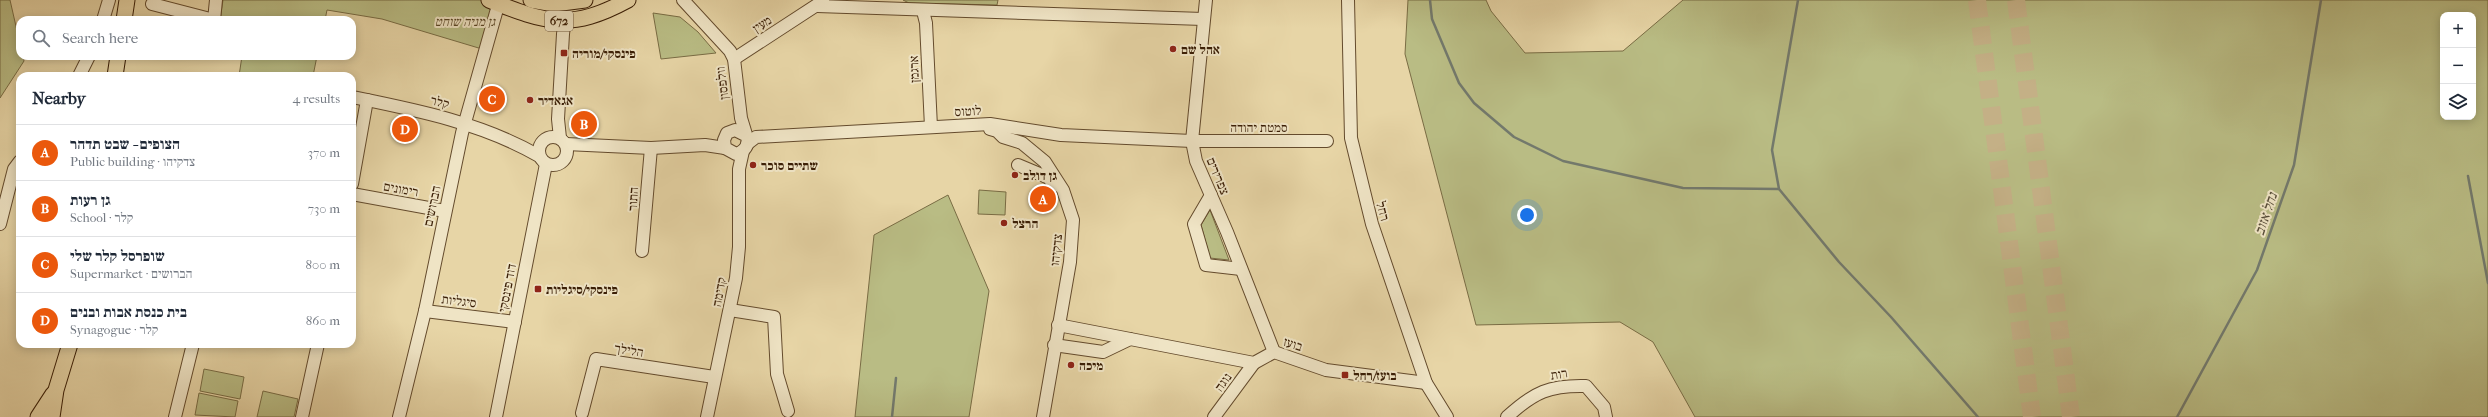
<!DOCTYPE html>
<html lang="en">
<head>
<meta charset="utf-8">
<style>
  :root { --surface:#fff; --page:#f6f6f7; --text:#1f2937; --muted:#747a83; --line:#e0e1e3; --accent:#ea580c }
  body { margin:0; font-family:"IM FELL French Canon","Frank Ruhl Libre",serif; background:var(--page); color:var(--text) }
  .controls { position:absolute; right:12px; top:12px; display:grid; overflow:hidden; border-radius:8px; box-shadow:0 2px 10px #0003 }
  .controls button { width:36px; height:36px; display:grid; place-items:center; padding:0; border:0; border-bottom:1px solid var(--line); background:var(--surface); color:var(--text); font:20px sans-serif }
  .you { position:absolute; left:1527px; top:215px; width:14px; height:14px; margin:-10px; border:3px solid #fff; border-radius:50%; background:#1a73e8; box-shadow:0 0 0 6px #1a73e833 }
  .badge { display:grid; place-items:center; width:26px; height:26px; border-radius:50%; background:var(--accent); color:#fff; font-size:13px; font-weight:700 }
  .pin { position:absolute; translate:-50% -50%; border:2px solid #fff; box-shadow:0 1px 4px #0006 }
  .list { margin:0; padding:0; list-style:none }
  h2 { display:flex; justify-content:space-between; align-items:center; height:52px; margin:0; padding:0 16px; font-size:17px }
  h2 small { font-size:13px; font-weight:400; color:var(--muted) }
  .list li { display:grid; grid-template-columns:26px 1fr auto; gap:12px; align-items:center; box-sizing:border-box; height:56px; padding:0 16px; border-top:1px solid var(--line) }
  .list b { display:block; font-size:15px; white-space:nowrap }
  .list p { margin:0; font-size:13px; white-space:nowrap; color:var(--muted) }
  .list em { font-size:13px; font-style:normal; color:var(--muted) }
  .icon { flex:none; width:22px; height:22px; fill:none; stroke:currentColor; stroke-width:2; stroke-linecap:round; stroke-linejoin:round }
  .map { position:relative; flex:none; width:2488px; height:417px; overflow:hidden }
  .search { position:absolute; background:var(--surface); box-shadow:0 2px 10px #0003; left:16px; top:16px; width:340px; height:44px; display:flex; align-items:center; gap:10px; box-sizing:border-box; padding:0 14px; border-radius:12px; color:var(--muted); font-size:15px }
  .panel { position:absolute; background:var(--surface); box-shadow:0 2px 10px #0003; left:16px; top:72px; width:340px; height:276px; border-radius:12px }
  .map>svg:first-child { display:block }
  .green { fill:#b9bc84; stroke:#796c44; fill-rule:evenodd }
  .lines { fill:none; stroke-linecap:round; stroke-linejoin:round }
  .stream { stroke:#73796c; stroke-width:2.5 }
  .highway-tunnel { stroke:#c4b086; stroke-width:18; stroke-dasharray:18 9; stroke-linecap:butt }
  .minor-casing { stroke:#644b2d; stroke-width:14 }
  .major-casing { stroke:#391d05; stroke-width:17 }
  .minor { stroke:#efe4c5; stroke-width:12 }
  .major { stroke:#e7d5a6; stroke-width:15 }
  .poi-dot { fill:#8f2418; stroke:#efe4c5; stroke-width:1.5 }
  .labels { text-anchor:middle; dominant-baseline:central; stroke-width:4; stroke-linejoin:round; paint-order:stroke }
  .shield { fill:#efe4c5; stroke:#70593f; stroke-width:1 }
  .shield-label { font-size:12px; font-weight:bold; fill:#391d05 }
  .park-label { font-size:13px; font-style:italic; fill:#594525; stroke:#efe4c5 }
  .street-label { font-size:13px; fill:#391d05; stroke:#efe4c5 }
  .poi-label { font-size:13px; font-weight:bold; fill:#391d05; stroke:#efe4c5; text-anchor:start }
  .water-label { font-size:14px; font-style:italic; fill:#564b38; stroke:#efe4c5 }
</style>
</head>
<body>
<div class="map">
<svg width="2488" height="417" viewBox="0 0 2488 417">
  <rect width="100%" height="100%" fill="#e7d5a6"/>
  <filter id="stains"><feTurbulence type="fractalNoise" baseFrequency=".005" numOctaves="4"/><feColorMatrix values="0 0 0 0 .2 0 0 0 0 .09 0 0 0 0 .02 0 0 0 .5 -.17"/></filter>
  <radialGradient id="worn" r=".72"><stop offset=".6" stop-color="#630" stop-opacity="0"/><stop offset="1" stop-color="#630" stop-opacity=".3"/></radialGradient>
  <g class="green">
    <polygon points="0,0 10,0 20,44 20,56 23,56 24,61 0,98"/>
    <polygon points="223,0 481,0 490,3 493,10 482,49 382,19 327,10 325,20 220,20"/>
    <polygon points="903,0 998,0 997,5 909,3"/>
    <path d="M 1408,0 L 1486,0 L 1491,11 L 1525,53 L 1623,51 L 1683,0 L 2488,0 L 2488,417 L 1695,417 L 1653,342 L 1620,322 L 1476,325 L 1405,54 ZM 2443,15 L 2473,15 L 2473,117 L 2443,117 Z"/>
    <polygon points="653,13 680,17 698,32 716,53 661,59"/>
    <polygon points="242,56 317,56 313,76 239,76"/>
    <polygon points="979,190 1006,192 1005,215 978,214"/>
    <polygon points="948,195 989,291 969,417 855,417 874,235"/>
    <polygon points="1210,210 1229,260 1210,258 1201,225"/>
    <polygon points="204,369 244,377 240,399 200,391"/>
    <polygon points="263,391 298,399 294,417 257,417"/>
    <polygon points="199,393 238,401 235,417 195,415"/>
  </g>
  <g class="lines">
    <g class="stream">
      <polyline points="1430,0 1432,19 1459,83 1474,103 1514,137 1563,161 1683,188 1779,189"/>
      <polyline points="1798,0 1772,150 1779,189 1839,262 1891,317 1978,417"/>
      <polyline points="2468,176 2488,283"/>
      <polyline points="892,417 896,378"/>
      <polyline points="2177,417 2257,270 2294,165 2321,0"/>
    </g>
    <g class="highway-tunnel">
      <polyline points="1977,0 2032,417"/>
      <polyline points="2016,0 2071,417"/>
    </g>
    <g class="minor-casing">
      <g id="minor">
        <path d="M 683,0 L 730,51 L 734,59 L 741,118 L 748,141 C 747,148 743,152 736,154 L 725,148 L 724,140 L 727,133 L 735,130 L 745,135"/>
        <polyline points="1206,0 1192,141 1196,161 1227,232 1274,352"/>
        <polyline points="1348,0 1351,138 1372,224 1426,383 1447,417"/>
        <polyline points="152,4 214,20"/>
        <polyline points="817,6 1203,19"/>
        <polyline points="923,11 926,23 931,127"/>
        <polyline points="103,20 109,0"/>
        <polyline points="214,20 216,0"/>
        <polyline points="734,59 823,1"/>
        <polyline points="79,76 89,56"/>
        <path d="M 352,97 C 416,110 482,123 539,156"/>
        <polyline points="990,125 990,129 997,131 1003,137 1022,143 1045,162 1063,190 1073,220 1070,262 1043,417"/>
        <circle cx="553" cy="151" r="14"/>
        <polyline points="560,138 558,119 563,34 564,26 569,21"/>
        <polyline points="566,144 651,148 705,145 725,148"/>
        <polyline points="747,144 756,137 990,124 1061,135 1192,141 1327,141"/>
        <polyline points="1018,165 1049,178 1054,186"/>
        <polyline points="352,184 367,100"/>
        <polyline points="352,194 445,211"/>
        <polyline points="1211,195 1194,224 1206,265 1241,269"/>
        <polyline points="0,224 14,169 20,161"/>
        <polyline points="642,251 651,148"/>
        <polyline points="730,310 774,317 777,374 788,411"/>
        <polyline points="425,311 515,322"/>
        <polyline points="1058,325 1254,363 1274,352 1326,370 1426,383"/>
        <polyline points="1054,345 1103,352 1130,339"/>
        <polyline points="582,413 596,359 714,377"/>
        <polyline points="175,417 193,344"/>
        <polyline points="302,417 318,344"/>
        <polyline points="399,417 425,311 462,133 497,9 496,3"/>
        <polyline points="496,417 546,164"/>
        <polyline points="707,417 736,278 739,247 739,169 743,151"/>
        <polyline points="1214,417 1254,363"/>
        <path d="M 1507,417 C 1534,392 1550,385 1586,386 L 1604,407 L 1606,417"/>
      </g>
    </g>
    <g class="major-casing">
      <g id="major">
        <path d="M 489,0 C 546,23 571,31 628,0"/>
        <polyline points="531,0 554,4 585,0"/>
        <polyline points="124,20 127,0"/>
        <polyline points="115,76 118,56"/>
        <polyline points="38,417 53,394"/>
        <polyline points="52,417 56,390 70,344"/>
      </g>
    </g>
    <use href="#minor" class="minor"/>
    <use href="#major" class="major"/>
  </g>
  <g class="poi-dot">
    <circle cx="1173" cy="49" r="4"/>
    <rect x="560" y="49" width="8" height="8" rx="2"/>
    <circle cx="530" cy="100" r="4"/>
    <circle cx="753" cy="165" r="4"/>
    <circle cx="1015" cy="175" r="4"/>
    <circle cx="1004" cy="223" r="4"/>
    <rect x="534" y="285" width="8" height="8" rx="2"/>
    <circle cx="1071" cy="365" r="4"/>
    <rect x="1341" y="371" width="8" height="8" rx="2"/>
  </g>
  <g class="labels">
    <rect class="shield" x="545" y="11" width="28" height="20" rx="3"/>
    <g class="shield-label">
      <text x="559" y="21">672</text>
    </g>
    <g class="park-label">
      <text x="465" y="21">גן מניה שוחט</text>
    </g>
    <g class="street-label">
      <text transform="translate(762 24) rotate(-33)">מעין</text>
      <text transform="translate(914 69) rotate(-92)">ארגמן</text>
      <text transform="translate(722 83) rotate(-97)">וולפסון</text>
      <text transform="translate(440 102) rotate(14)">קלר</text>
      <text transform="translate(968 111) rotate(-3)">לוטוס</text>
      <text x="1259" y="127">סמטת יהודה</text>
      <text transform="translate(1218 176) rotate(67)">צפרירים</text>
      <text transform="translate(401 189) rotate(10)">רימונים</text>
      <text transform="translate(633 199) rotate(-86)">התור</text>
      <text transform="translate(432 206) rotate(-78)">הברושים</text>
      <text transform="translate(1383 211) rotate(75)">רחל</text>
      <text transform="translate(1056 250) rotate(-84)">צדקיהו</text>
      <text transform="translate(507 288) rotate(-79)">דוד פינסקי</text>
      <text transform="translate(719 292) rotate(-80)">קדימה</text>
      <text transform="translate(459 301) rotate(7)">סיגליות</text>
      <text transform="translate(1293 344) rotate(18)">בועז</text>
      <text transform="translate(629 350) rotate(9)">הלילך</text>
      <text transform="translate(1559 374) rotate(-9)">רות</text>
      <text transform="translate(1223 382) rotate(-54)">נוגה</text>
    </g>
    <g class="poi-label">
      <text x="1181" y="49">אהל שם</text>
      <text x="572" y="53">פינסקי/מוריה</text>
      <text x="538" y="100">אגאדיר</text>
      <text x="761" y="165">שתיים סוכר</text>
      <text x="1023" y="175">גן דולב</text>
      <text x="1012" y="223">הרצל</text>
      <text x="546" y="289">פינסקי/סיגליות</text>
      <text x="1079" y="365">מיכה</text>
      <text x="1353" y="375">בועז/רחל</text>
    </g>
    <g class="water-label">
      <text transform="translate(2266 214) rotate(-71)">נחל אזוב</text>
    </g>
  </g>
  <rect width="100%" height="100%" filter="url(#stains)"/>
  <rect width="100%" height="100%" fill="url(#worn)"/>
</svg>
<div class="controls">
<button>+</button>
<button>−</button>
<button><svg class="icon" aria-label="layers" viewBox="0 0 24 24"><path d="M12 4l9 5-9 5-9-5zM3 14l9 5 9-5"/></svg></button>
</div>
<div class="you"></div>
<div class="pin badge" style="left:1043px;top:199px">A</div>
<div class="pin badge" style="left:584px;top:124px">B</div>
<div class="pin badge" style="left:492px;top:99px">C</div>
<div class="pin badge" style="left:405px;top:129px">D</div>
<div class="search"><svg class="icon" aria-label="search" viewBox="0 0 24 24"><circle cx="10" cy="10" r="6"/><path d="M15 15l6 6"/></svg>Search here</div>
<section class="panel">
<h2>Nearby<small>4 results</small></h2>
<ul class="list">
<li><span class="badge">A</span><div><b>הצופים - שבט תדהר</b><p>Public building · צדקיהו</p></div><em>370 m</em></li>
<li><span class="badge">B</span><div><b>גן רעות</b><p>School · קלר</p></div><em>730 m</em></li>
<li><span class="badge">C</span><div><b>שופרסל קלר שלי</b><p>Supermarket · הברושים</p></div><em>800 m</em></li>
<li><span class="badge">D</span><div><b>בית כנסת אבות ובנים</b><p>Synagogue · קלר</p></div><em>860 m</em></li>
</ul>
</section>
</div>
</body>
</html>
